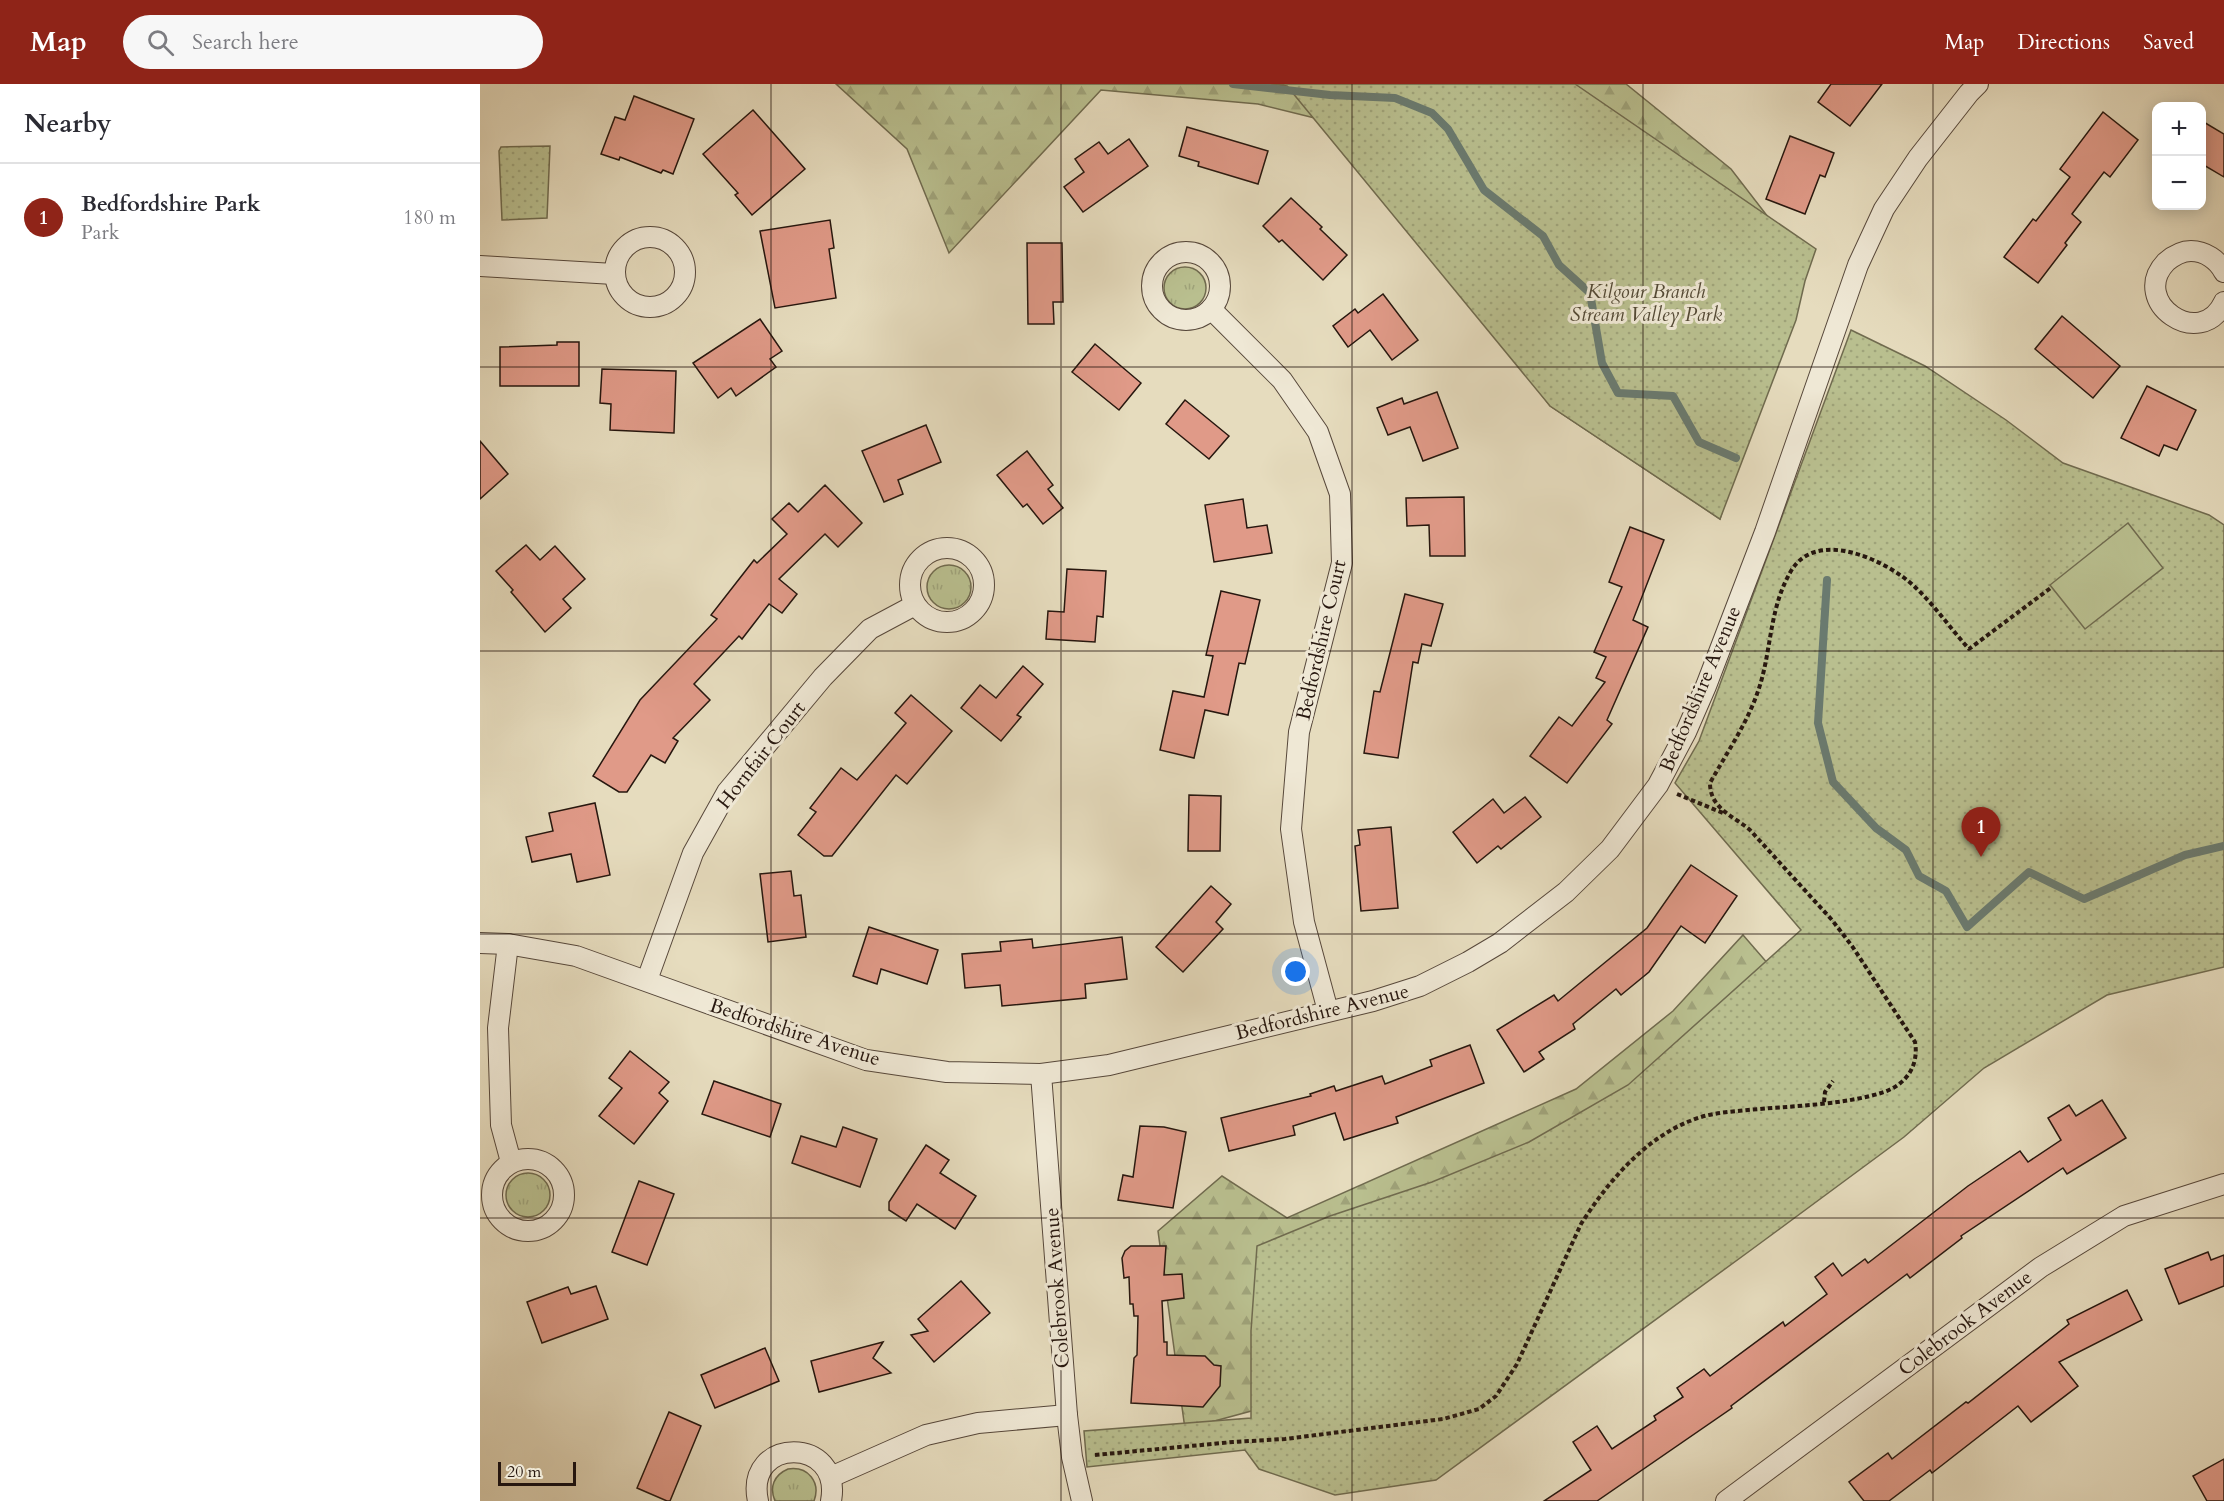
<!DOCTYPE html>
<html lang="en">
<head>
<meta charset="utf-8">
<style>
  :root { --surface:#fff; --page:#f7f7f7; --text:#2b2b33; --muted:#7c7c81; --line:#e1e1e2; --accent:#8f2418 }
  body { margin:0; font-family:Cardo,serif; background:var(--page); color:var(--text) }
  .controls { position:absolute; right:18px; top:18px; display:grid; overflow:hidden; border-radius:12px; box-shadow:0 3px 15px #0003 }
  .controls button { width:54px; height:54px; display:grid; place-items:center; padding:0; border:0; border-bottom:2px solid var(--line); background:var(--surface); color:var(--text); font:30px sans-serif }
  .scale { position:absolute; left:18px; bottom:15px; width:78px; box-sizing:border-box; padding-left:6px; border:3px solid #27170f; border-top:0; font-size:16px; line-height:21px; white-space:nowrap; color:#27170f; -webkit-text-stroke:4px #efe8d5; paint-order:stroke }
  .you { position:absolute; left:816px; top:888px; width:21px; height:21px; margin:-15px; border:4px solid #fff; border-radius:50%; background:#1a73e8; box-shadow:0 0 0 9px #1a73e833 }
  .badge { display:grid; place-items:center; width:39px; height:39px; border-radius:50%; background:var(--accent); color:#fff; font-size:20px; font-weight:700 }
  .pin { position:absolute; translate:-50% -50px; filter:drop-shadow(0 2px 3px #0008) }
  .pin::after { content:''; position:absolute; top:32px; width:21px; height:18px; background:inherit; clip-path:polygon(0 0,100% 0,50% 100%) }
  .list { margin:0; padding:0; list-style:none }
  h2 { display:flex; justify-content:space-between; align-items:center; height:78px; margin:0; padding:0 24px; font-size:26px }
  h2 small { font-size:20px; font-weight:400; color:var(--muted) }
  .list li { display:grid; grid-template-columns:39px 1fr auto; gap:18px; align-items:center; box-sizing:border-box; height:108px; padding:0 24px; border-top:2px solid var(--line) }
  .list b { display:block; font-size:22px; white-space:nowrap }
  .list p { margin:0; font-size:20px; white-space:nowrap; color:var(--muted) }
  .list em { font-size:20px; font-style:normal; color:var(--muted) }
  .icon { flex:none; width:33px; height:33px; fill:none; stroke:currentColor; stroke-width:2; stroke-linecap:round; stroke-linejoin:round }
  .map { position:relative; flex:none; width:1744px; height:1417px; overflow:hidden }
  header { display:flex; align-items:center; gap:36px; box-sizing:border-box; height:84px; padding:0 30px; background:var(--accent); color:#fff }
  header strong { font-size:28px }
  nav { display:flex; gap:33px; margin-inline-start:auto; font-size:21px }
  .search { width:420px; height:54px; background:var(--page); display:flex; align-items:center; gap:15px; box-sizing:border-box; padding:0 21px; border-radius:33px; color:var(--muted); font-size:22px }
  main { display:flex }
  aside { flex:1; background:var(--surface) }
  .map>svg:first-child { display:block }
  .grass { fill:url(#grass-tufts); stroke:#706b4f; stroke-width:1.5 }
  .forest { fill:url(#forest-firs); stroke:#706b4f; stroke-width:1.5 }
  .park { fill:url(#park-dots); stroke:#706b4f; stroke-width:1.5 }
  .garden { fill:#b9bf8f; stroke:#706b4f; stroke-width:1.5 }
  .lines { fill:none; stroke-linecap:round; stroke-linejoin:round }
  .stream { stroke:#6a7a6f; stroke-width:8 }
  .building { fill:#e09a88; stroke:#27170f; stroke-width:1.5 }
  .minor-casing { stroke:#57483b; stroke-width:22 }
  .path { stroke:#27170f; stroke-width:4; stroke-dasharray:4.5 3; stroke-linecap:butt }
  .minor { stroke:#efe8d5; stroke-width:20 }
  .grid { fill:none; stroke:#27170f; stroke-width:1.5; stroke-opacity:0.55 }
  .labels { text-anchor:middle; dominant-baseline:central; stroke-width:6; stroke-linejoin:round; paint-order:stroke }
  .park-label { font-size:20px; font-style:italic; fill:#534935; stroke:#efe8d5 }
  .street-label { font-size:20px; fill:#27170f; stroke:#efe8d5 }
</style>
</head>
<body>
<header>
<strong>Map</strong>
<div class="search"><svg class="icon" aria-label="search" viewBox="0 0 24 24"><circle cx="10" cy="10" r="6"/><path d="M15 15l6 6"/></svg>Search here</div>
<nav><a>Map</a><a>Directions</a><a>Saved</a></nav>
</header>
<main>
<aside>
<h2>Nearby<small></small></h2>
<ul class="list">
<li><span class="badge">1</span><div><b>Bedfordshire Park</b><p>Park</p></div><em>180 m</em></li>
</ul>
</aside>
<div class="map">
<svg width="1744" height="1417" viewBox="0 0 1744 1417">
  <defs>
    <pattern id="grass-tufts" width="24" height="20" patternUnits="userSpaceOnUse" patternTransform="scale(1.5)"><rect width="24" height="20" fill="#b9bf8f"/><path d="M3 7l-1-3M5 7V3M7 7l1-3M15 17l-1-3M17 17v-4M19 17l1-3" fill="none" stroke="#9fa37a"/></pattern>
    <pattern id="forest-firs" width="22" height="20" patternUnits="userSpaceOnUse" patternTransform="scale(1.5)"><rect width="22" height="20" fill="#b9bf8f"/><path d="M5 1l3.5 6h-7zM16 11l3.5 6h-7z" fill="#9fa37a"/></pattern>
    <pattern id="park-dots" width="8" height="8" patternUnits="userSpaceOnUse" patternTransform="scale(1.5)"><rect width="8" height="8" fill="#b9bf8f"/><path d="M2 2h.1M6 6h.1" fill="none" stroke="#9fa37a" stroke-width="1.8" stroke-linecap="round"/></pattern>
  </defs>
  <rect width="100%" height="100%" fill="#e6dcbe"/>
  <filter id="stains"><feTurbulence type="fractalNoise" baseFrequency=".00333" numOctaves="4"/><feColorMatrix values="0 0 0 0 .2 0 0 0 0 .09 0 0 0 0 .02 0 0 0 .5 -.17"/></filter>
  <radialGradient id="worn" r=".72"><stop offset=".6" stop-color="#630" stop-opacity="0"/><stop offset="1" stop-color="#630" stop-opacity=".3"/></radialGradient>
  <g class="grass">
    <circle cx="705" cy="204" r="21"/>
    <circle cx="469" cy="503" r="22"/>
    <circle cx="48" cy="1111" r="22"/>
    <path d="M 308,1385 C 328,1382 341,1398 334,1417 L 295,1417 C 289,1403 294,1391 308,1385 Z"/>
  </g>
  <g class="forest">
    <polygon points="356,0 1146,0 1251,85 1319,173 1240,435 1070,322 867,42 778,20 621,6 469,169 427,65"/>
    <polygon points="1263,851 1309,904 775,1326 705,1345 678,1147 742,1092 807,1134 1096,1005 1193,927"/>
  </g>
  <g class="park">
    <polygon points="791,0 1095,0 1336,165 1325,197 1316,236 1240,435 1070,322 807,2"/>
    <polygon points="70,62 67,134 22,136 19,67 21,63"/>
    <polygon points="1371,246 1445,282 1526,336 1583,379 1729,431 1744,441 1744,883 1627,911 1504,984 1424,1053 1271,1166 956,1396 855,1411 779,1385 765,1366 607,1383 604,1347 771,1334 771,1247 777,1162 850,1132 952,1098 1049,1058 1148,1001 1321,846 1195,699 1219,657"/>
  </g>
  <polygon class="garden" points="1648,439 1683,484 1605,545 1570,501"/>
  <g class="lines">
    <g class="stream">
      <polyline points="753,0 850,11 915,14 952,29 968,45 1004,106 1063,152 1079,181 1110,209 1122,279 1138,309 1193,312 1219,358 1256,374"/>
      <polyline points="1347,496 1338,639 1353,698 1396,744 1426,766 1439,792 1466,807 1487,843 1549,788 1604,815 1705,771 1744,762"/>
    </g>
  </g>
  <g class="building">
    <polygon points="1351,0 1402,0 1370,42 1338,18"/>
    <polygon points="154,12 214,35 193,90 183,86 181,89 140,73 139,76 121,70 135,33 145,36"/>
    <polygon points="273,26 325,85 272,131 255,111 258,109 223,70"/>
    <polygon points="1623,28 1658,56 1630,93 1624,88 1592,130 1601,138 1585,159 1587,161 1558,199 1524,173 1553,135 1556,137 1590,93 1580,85"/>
    <polygon points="1722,37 1744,50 1744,93 1722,80"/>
    <polygon points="707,43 788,67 778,100 718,82 719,78 699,72"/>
    <polygon points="1310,52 1354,69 1345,93 1340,91 1325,130 1286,115"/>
    <polygon points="649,55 668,82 603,128 584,103 604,88 595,75 619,58 628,70"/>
    <polygon points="811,114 842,143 840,145 867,171 843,196 802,156 799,158 783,142"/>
    <polygon points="350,136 354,164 349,165 356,214 295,224 280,147"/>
    <polygon points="547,159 582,159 583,218 573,218 574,240 548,240"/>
    <polygon points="903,210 938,256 912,276 890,246 868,263 853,242 875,225 878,229"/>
    <polygon points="1582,232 1640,282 1613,314 1555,265"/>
    <polygon points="280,235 302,267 290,275 296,283 256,312 251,304 238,314 213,279"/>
    <polygon points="77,258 99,258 99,302 20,302 20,263 77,261"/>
    <polygon points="615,260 661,299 639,326 592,288"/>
    <polygon points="122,285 196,287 194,349 130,346 131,320 120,319"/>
    <polygon points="1667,302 1716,326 1697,366 1684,361 1679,372 1641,354"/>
    <polygon points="957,308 978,364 943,377 930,343 908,351 897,324 922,314 924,320"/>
    <polygon points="705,316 749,352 729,375 686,340"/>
    <polygon points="446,341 461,378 418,396 423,410 404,418 382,367"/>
    <polygon points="0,357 28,390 0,415"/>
    <polygon points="547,367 573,401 568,405 583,424 563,440 547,420 543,423 517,391"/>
    <polygon points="345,401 382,439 358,463 345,450 299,495 317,510 302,529 289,520 262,555 259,552 214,600 230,616 193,654 198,657 185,679 171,671 147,708 139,708 113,692 160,616 237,535 231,531 274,476 277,479 307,450 292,435 309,419 318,428"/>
    <polygon points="984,413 985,472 950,472 949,441 927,442 926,414"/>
    <polygon points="763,415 767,444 787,441 792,469 734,478 725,421"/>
    <polygon points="1150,443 1184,456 1153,536 1168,543 1127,636 1132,640 1087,699 1050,672 1079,633 1092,642 1125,598 1116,594 1126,573 1114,568 1142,503 1129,498"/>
    <polygon points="46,461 60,476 75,462 105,495 83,515 91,524 65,548 31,508 33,506 16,487"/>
    <polygon points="587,485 626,487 623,533 617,532 615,558 566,555 568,527 584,528"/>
    <polygon points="741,507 780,516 765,580 759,579 748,631 725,626 714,674 680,666 693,607 724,613 733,572 726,571"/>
    <polygon points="925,510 963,520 951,562 942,560 938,579 933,578 918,674 884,669 894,607 900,608"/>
    <polygon points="543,582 563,600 537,631 541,633 521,657 481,624 500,601 516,614"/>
    <polygon points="431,611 472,647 427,700 416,691 352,772 344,772 318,751 336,728 330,724 361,684 377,696 426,639 415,629"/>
    <polygon points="709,711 741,712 740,767 708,767"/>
    <polygon points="1045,713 1061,733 1021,765 1018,762 997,779 973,748 1013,715 1024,729"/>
    <polygon points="115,719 130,791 97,798 91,770 52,778 46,753 73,747 69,729"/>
    <polygon points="911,743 918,824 881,827 875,762 880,761 878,746"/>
    <polygon points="1211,781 1257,812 1225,859 1201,842 1169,888 1141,911 1136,905 1093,940 1095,945 1059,968 1064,975 1044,988 1017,946 1074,911 1078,917 1167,844"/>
    <polygon points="311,787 314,812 321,811 326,853 288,858 280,790"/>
    <polygon points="731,802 751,820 736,838 743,845 703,888 676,863"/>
    <polygon points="389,843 458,866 447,900 401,885 397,900 373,892"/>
    <polygon points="642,853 647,895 605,900 606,914 522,922 520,901 485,904 482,870 521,867 520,858 552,855 553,864"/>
    <polygon points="990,961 1004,999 916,1033 918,1039 864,1056 855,1029 813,1042 815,1051 749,1067 741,1034 831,1012 830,1010 854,1002 856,1007 902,992 905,1000 952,982 950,976"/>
    <polygon points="150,967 189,998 179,1009 188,1017 154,1060 119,1032 142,1004 129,994"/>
    <polygon points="234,997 301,1020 290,1053 222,1030"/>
    <polygon points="1622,1016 1646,1054 1587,1090 1583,1084 1481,1152 1482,1154 1430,1194 1427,1190 1251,1322 1252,1324 1117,1417 1064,1417 1111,1386 1093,1358 1117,1342 1132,1365 1176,1336 1174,1332 1203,1313 1197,1304 1224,1285 1230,1292 1303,1238 1305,1242 1347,1210 1335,1193 1353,1179 1362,1192 1385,1175 1388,1179 1488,1102 1540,1067 1548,1078 1581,1056 1568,1034 1589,1021 1596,1032"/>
    <polygon points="660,1042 684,1043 706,1048 693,1124 638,1116 643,1091 653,1093"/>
    <polygon points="363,1043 397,1055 380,1103 312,1079 321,1052 356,1063"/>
    <polygon points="446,1061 469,1076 460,1089 496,1112 475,1145 437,1120 426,1137 409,1126 409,1118"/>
    <polygon points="159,1097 194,1110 167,1181 132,1168"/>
    <polygon points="651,1162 686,1162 684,1191 702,1190 704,1214 682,1217 684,1258 687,1258 687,1271 725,1272 734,1281 741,1282 740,1302 723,1323 651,1319 654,1274 657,1271 658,1232 654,1232 653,1220 650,1220 649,1193 644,1194 642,1174 645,1167"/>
    <polygon points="1728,1168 1731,1176 1744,1171 1744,1202 1699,1220 1685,1185"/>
    <polygon points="481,1197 510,1229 454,1278 431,1251 448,1247 438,1235"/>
    <polygon points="116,1202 128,1235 62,1259 47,1218 88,1203 91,1210"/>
    <polygon points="1647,1206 1662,1236 1579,1278 1598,1302 1551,1338 1538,1322 1452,1389 1450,1386 1409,1417 1384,1417 1369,1398 1408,1369 1412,1375 1486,1318 1488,1319 1589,1240 1587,1236"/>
    <polygon points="403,1258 393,1274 411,1289 339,1308 331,1277"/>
    <polygon points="285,1264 299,1297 235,1324 221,1291"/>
    <polygon points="189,1328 221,1342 190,1417 187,1417 157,1404"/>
    <polygon points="1744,1375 1744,1417 1727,1417 1713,1392"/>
  </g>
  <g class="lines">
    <g class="minor-casing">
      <g id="minor">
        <circle cx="170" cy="188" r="35"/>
        <circle cx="706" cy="202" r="34"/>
        <polyline points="0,182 134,190"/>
        <path d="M 1744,188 C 1738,176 1725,167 1711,167 C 1702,167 1693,172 1686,178 C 1648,218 1721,268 1744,218"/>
        <polyline points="731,225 802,296 838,348 860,410 862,479 819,648 811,745 824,838 848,927"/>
        <circle cx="467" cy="501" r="37"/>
        <polyline points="0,859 28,860 96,872 386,976 467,988 561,990 629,981 893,917 940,902 988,878 1020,859 1086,808 1130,765 1178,701 1206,648 1226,602 1285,448 1378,181 1404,125 1438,74 1489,9 1498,0"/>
        <polyline points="28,860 18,944 21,1041 31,1078"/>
        <polyline points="167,896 213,769 247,708 343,593 390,545 435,521"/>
        <polyline points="561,990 587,1331 592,1373 602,1417"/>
        <circle cx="48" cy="1111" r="36"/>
        <polyline points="351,1393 446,1351 498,1339 587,1331"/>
        <path d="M 278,1417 C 264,1352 363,1352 351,1417"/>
        <polyline points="1246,1417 1561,1183 1644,1132 1744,1100"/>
      </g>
    </g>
    <g class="path">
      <polyline points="1197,710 1243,729"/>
      <polyline points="1344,1018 1345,1008 1353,997"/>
      <path d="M 615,1371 L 753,1358 L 805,1355 L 963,1335 L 999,1325 L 1016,1312 L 1037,1280 L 1101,1140 C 1127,1099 1164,1055 1210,1037 C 1228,1029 1248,1028 1268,1026 C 1310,1022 1365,1021 1404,1008 C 1427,1000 1439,981 1435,958 L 1372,862 L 1352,836 L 1270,746 C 1254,732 1230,725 1230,699 C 1246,670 1266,641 1277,610 C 1292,570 1288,526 1311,487 C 1337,443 1408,477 1435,503 C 1455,522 1471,545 1489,565 L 1572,503"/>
    </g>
    <use href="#minor" class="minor"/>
  </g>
  <path class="grid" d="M 291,0 L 291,1417M 581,0 L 581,1417M 872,0 L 872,1417M 1163,0 L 1163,1417M 1453,0 L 1453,1417M 0,283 L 1744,283M 0,567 L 1744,567M 0,850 L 1744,850M 0,1134 L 1744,1134"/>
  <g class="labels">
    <g class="park-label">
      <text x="1166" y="207">Kilgour Branch<tspan x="1166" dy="23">Stream Valley Park</tspan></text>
    </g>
    <g class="street-label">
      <text transform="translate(841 556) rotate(-77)">Bedfordshire Court</text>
      <text transform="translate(1220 605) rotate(-67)">Bedfordshire Avenue</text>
      <text transform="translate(281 671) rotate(-52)">Hornfair Court</text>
      <text transform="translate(842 928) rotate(-14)">Bedfordshire Avenue</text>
      <text transform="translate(315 948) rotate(18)">Bedfordshire Avenue</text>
      <text transform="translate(577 1204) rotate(-94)">Colebrook Avenue</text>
      <text transform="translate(1485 1239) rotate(-37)">Colebrook Avenue</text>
    </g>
  </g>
  <rect width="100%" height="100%" filter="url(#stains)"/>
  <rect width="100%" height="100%" fill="url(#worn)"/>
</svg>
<div class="controls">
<button>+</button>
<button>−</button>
</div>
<div class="scale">20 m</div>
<div class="you"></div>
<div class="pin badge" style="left:1501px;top:773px">1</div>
</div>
</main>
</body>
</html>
